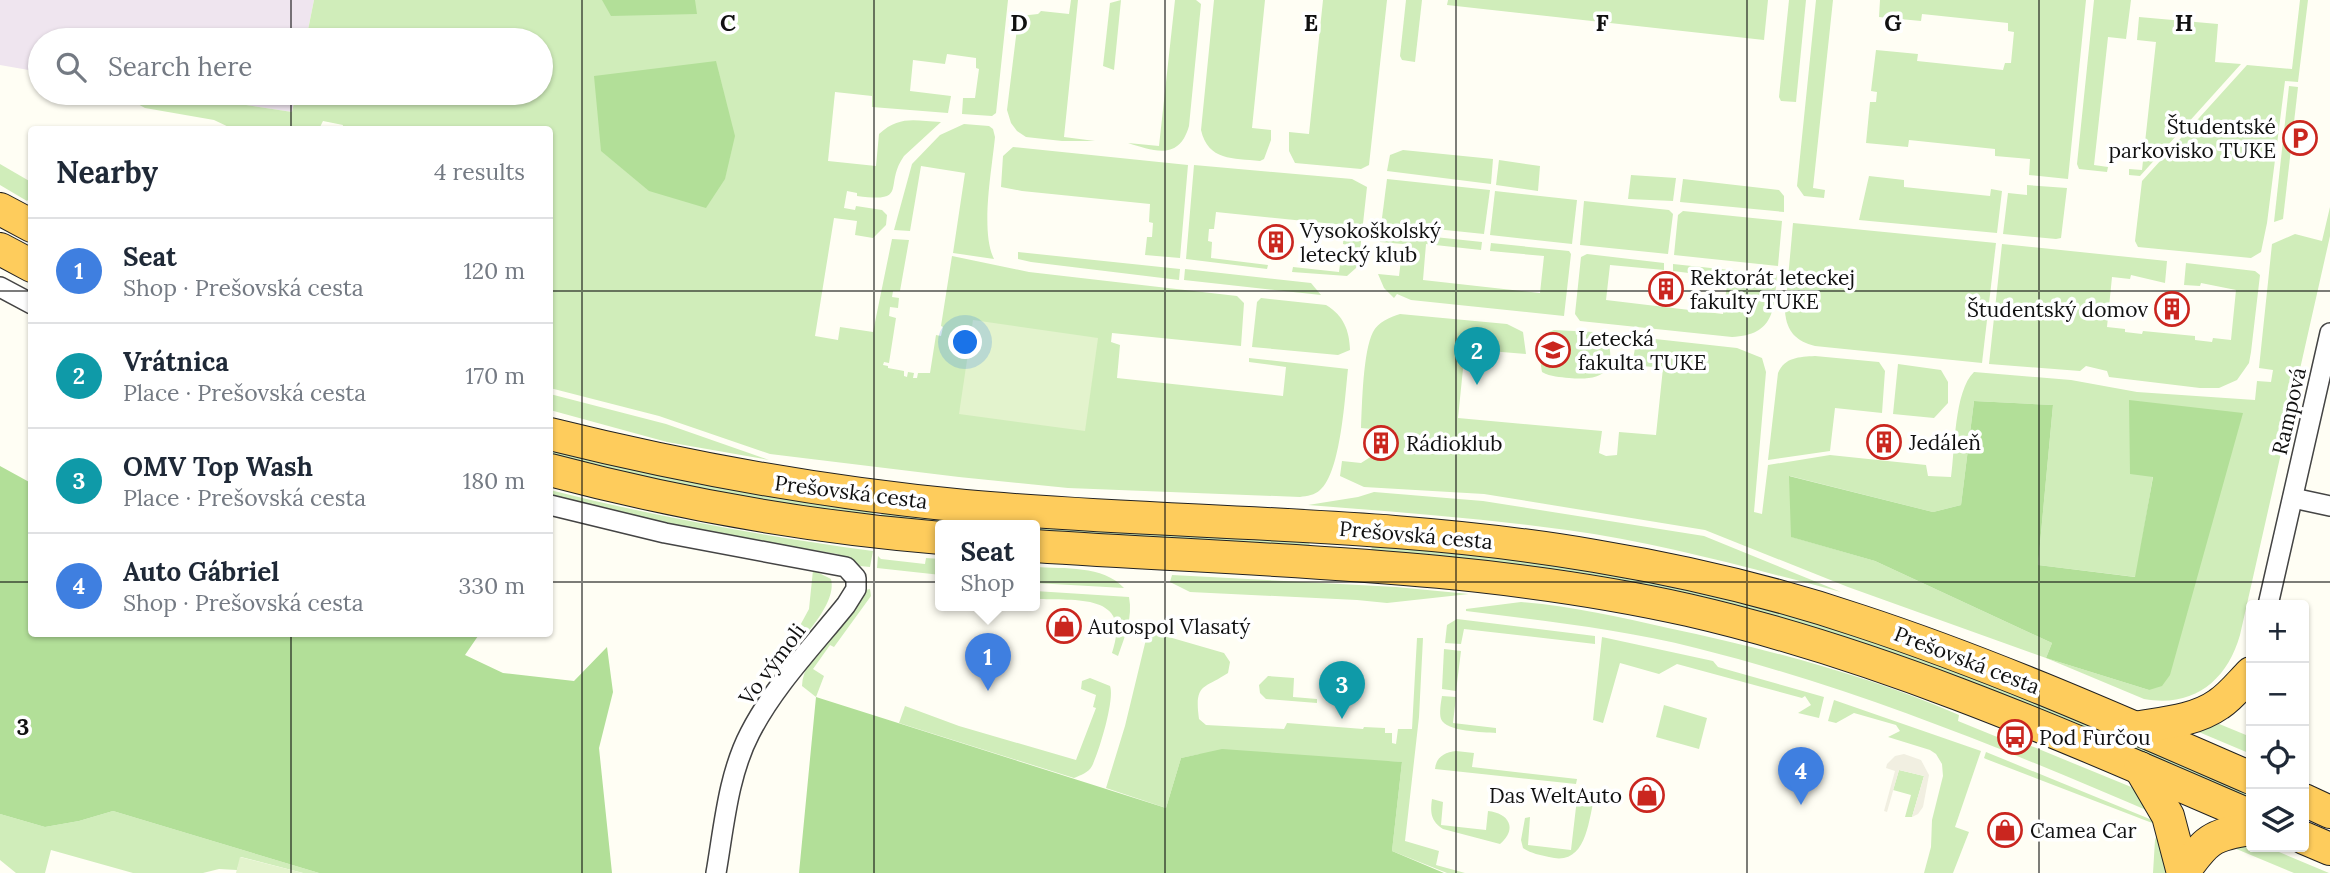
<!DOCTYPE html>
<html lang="en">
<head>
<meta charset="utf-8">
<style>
  :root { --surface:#fff; --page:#f6f6f7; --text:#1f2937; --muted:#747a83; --line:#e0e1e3; --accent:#7c3aed }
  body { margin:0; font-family:Lora,serif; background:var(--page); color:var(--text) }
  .controls { position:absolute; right:21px; bottom:21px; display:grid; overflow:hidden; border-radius:7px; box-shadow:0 2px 5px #0004 }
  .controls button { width:63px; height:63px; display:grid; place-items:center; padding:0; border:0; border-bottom:2px solid var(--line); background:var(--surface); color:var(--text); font:35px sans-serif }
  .you { position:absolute; left:966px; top:343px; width:24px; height:24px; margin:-18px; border:5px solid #fff; border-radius:50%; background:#1a73e8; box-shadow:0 0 0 10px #1a73e833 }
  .badge { display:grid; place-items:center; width:46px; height:46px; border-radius:50%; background:var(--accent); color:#fff; font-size:23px; font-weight:700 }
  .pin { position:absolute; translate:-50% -58px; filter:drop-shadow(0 2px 4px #0008) }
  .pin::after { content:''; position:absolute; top:37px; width:24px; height:21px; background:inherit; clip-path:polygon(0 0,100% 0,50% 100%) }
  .popup { position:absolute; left:935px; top:520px; width:105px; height:91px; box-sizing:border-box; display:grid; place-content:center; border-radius:7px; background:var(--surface); filter:drop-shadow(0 2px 5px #0005); font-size:23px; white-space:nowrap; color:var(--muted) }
  .popup b { font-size:26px; color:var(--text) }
  .popup::after { content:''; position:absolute; left:50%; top:100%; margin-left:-14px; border:14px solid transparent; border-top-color:var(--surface) }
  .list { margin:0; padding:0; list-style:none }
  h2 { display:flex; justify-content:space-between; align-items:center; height:91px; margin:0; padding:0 28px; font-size:30px }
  h2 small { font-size:23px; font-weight:400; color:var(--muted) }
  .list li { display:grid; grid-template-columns:46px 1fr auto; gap:21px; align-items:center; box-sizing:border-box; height:105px; padding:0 28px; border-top:2px solid var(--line) }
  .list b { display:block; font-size:26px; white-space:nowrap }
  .list p { margin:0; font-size:23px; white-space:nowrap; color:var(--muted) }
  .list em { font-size:23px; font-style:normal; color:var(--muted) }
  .icon { flex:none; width:38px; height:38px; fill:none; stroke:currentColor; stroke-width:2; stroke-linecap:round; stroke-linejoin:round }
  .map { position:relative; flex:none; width:2330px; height:873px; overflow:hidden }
  .search { position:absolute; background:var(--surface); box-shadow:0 2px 5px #0004; left:28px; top:28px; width:525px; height:77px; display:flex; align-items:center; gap:18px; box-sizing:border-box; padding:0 24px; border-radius:38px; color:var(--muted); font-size:26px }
  .panel { position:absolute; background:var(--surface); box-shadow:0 2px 5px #0004; left:28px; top:126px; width:525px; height:511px; border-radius:7px }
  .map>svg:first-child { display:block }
  .industrial { fill:#efe5ef }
  .green { fill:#d0edba; fill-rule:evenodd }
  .forest { fill:#b2df98 }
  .pitch { fill:#e3f3cd }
  .plaza { fill:#f1efe1 }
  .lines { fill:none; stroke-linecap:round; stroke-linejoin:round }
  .minor-casing { stroke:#444; stroke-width:22 }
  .trunk-casing { stroke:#222; stroke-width:34 }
  .minor { stroke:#fff; stroke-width:19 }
  .trunk { stroke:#fecc5c; stroke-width:32 }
  .grid { fill:none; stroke:#111; stroke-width:2; stroke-opacity:0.55 }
  .labels { text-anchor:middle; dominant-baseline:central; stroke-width:7; stroke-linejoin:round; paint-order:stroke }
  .poi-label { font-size:21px; fill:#111; stroke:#fff; text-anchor:start }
  .street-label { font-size:21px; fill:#111; stroke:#fff }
  .grid-label { font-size:23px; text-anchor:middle; font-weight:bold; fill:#111; stroke:#fff; stroke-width:7; stroke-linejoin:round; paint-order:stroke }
</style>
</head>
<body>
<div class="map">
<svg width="2330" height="873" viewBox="0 0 2330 873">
  <rect width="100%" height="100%" fill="#fffef4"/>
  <g class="industrial">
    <polygon points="0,0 314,0 306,40 40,40 40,72 0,65"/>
    <polygon points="167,93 296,93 292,112"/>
  </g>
  <g class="green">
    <path d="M 314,0 L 1008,0 L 996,113 L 992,116 L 962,114 L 963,98 L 975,98 L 979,69 L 976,68 L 976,58 L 947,54 L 945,64 L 913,60 L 910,91 L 951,96 L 948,113 L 872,107 L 872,96 L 835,92 L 828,161 L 876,166 L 879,134 C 900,115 915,121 941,122 L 904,156 C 883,186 910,203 857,196 L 857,193 L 847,191 L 844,208 L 855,210 L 856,206 L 882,210 L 887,215 L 886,225 L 873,238 L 855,235 L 857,221 L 834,218 L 815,336 L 838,340 L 840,327 L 873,332 L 892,239 L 909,240 L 900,291 L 893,291 L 892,297 L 899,298 L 898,308 L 890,307 L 889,316 L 896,318 L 889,363 L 884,362 L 883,365 L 888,366 L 888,368 L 904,371 L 904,376 L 907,377 L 908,372 L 914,373 L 913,378 L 917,378 L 918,373 L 930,373 L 936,335 L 941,336 L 943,327 L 941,326 L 952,256 L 1029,272 L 1237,296 L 1244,303 L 1241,346 L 1112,333 L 1111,342 L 1120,345 L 1117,378 L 1283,396 L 1286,367 L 1249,362 L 1249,358 L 1348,369 C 1345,395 1341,473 1320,490 C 1315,495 1307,496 1300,497 L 1068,488 L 959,477 L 770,454 L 659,416 L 550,388 L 550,130 L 342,130 L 343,125 L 323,121 L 319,129 L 233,129 L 214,120 L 145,108 L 127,98 L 128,93 L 167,93 L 292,112 L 296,93 L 541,93 L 541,40 L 306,40 Z"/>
    <polygon points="1071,0 1078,0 1064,137 1095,141 1062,141 1026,137 1017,131 1011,123 1007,110 1018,20 1020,16 1038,14 1041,11 1069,14"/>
    <polygon points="1121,0 1114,70 1103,66 1110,3"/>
    <path d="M 1175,0 L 1196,0 L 1201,4 L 1189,126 C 1179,161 1154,151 1128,143 L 1159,146 Z"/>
    <path d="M 1214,0 L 1265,0 L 1252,128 L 1271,130 L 1271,140 L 1264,159 L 1260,161 C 1233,158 1208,161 1201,130 Z"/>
    <polygon points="1323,0 1387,0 1369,165 1361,169 1295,163 1289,151 1289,132 1309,134"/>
    <polygon points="1406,0 1422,0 1415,62 1402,60 1400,56"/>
    <polygon points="1448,0 1768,0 1764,40 1447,5"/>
    <polygon points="1789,0 1806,0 1796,102 1781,101 1779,97"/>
    <polygon points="1816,0 1833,0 1813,188 1825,190 1824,198 1804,196 1797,186"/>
    <polygon points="1880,0 2086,0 2068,179 2029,175 2030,159 1995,156 1995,149 1909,140 1908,147 1866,143 1870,102 1876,102 1877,92 1871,91 1876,50 1918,54 1917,61 2003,70 2005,63 2011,63 2014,32 2008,31 2008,23 1922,14 1921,21 1879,17"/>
    <polygon points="2094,0 2131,0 2126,39 2108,37 2094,165 2108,167 2107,172 2079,169 2077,164"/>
    <polygon points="2300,0 2308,0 2298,82 2285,81 2267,223 2261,252 2251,258 2138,247 2135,241 2142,181 2247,65 2292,69"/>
    <polygon points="2139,17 2218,24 2215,62 2241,64 2140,176 2129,175 2129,169 2142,170 2156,42 2137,40"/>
    <polygon points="2289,86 2298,87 2283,219 2274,222"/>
    <path d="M 964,124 L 989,126 L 993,129 L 995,137 C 992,169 980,231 994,259 L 953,253 L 965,173 L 921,166 L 910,231 L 894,230 L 912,164 L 940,135 Z"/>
    <polygon points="1013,147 1188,165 1180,258 1145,255 1147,237 1152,237 1153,223 1149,222 1150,204 1022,191 1001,187 1003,156"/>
    <polygon points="1403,150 1493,159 1491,184 1387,171 1390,155"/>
    <polygon points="1499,160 1540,166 1538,191 1496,185"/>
    <polygon points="0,164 31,182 31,196 27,201 0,185"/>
    <polygon points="1194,165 1352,179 1367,187 1359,260 1356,268 1347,276 1292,272 1293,267 1339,272 1341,257 1346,257 1347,245 1343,244 1344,225 1216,212 1214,229 1209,229 1208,241 1212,242 1211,258 1268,265 1267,269 1186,259"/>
    <polygon points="1631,175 1676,178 1673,201 1628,199"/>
    <polygon points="1869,176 1904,180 1904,187 1990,196 1991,189 2002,191 1997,233 1859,220"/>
    <polygon points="1387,179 1490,190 1484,234 1387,224 1382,218"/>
    <polygon points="1683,179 1779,190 1784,196 1784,212 1680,202"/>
    <polygon points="2027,185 2067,188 2061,238 2056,239 2003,234 2008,193 2027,195"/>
    <polygon points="1495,191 1577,200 1572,244 1490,235"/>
    <polygon points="1584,201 1669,210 1673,214 1668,254 1580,245"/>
    <path d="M 2330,207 L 2330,236 L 2240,635 C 2227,681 2193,708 2144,699 L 2046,658 L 1848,587 L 1705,530 L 1484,494 L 1364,487 L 1340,476 L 1342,461 L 1361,463 L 1372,456 L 1393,457 L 1395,431 L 1361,428 C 1362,405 1363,351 1373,332 C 1378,322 1390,317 1400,314 L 1507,324 L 1523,332 L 1526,354 L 1465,349 L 1458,418 L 1602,431 L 1599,453 L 1606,456 L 1617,455 L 1619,432 L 1656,435 L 1663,368 L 1632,365 L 1637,337 L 1737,348 L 1762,358 L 1766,372 L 1754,512 L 1762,514 L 1768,465 L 1830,455 L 1926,465 L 1928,476 L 1951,477 C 1955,450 1954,391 1974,372 L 2071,380 L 2137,392 L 2255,400 L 2257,381 L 2271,382 L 2273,370 L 2259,368 L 2272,244 L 2295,234 L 2322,241 ZM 1974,401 L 2053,405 L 2038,565 L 2136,577 L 2153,476 L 2149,690 L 2046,658 L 2052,643 L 1875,561 L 1792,537 L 1790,476 L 1933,512 L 1961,505 Z"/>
    <polygon points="1683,211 1782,221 1778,266 1674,255 1678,215"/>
    <path d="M 1793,223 L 1996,243 L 1982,363 L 1815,346 C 1796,341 1787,332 1785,312 Z"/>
    <polygon points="1387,232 1482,242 1481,250 1426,244 1423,280 1540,293 1544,256 1490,251 1491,243 1569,251 1571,254 1564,316 1411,300 1397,294 1394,298 1384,288 1378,274 1399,276 1403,244 1380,242 1381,235"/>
    <polygon points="2002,244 2167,261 2165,283 2131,275 2130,279 2112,277 2107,327 2125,329 2125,332 2142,334 2143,331 2195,336 2195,340 2212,342 2213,338 2231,340 2236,290 2201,283 2200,286 2184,285 2186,263 2255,271 2260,275 2251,352 2249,363 2237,380 2219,388 2200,388 2109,377 2107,371 2086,366 2080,371 1989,364"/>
    <polygon points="1018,252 1180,269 1179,280 1031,262 1018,259"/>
    <path d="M 1587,254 L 1664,263 L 1664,270 L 1610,265 L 1606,300 L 1723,314 L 1728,278 L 1673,271 L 1673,264 L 1777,275 C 1774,309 1775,335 1732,337 L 1580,321 L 1575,314 L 1581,257 Z"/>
    <polygon points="1185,269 1311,283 1321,295 1184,280"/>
    <path d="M 1261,298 L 1326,305 C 1344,316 1349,330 1350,350 L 1338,355 L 1252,347 L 1257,302 Z"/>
    <path d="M 1554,330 L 1594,332 L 1607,337 C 1618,373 1601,381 1569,378 C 1560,377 1551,377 1542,372 C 1540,358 1536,335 1554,330 Z"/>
    <path d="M 1815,356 L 1879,362 L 1885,371 L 1882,413 L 1835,408 L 1830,451 L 1768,460 L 1778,373 C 1785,357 1799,357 1815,356 Z"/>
    <polygon points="1898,364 1941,370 1948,382 1948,403 1934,418 1893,414"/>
    <polygon points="550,394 666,424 769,460 667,442 550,410"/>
    <polygon points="550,448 876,508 875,516 792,506 693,489 550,456"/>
    <path d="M 550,490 C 657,517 763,536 873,551 L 870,567 L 860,566 L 837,554 L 675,528 L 550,495 Z"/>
    <path d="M 1374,492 L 1483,501 L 1704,536 L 1841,592 C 1750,568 1660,543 1567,530 C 1481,518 1395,512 1308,505 L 1358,497 Z"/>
    <polygon points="882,508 1309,542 1310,546 1308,548 1035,531 1035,525 949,525 881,517"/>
    <polygon points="1372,545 1440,549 1591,569 1752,603 1903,650 2103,728 2099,736 2025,705 1371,552"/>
    <polygon points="878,556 881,559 925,564 926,558 941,559 941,575 877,568"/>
    <path d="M 1035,567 C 1064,569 1103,565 1124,588 L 1035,583 Z"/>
    <path d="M 813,570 L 831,579 C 838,607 793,647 777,668 L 809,609 Z"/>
    <polygon points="1172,575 1396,587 1469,594 1387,603 1357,600 1190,592 1170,582"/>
    <path d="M 870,589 L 871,596 L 834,647 L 830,645 L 813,669 L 824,676 L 816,697 L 802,686 C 803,652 851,621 865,590 Z"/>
    <path d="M 1035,591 L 1129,597 C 1133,617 1125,636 1118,656 L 1112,653 C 1133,592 1076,601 1035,599 Z"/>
    <path d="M 1521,602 C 1571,606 1620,617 1668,628 C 1767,649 1867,675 1959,715 L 1958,721 L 2012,743 L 2014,739 L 2141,791 L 2160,816 C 2009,751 1856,688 1696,648 C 1620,629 1543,621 1466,611 L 1466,609 Z"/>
    <polygon points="1457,619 1595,636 1595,644 1464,629 1461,644 1445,643 1447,625"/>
    <path d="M 1148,631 L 1224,653 L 1230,662 L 1228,673 C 1204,689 1194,683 1199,719 L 1206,725 L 1284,729 L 1287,723 L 1363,729 L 1364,727 L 1385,728 L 1385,733 L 1392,733 L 1392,743 L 1396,744 L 1398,729 L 1412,729 L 1417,638 L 1423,638 L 1419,717 L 1405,841 L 1439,851 L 1436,865 L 1465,873 L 1447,873 L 1392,851 L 1402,762 L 1200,754 L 1181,758 L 1166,808 L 1106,788 L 1125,726 Z"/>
    <polygon points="1602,637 1713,661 1718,667 1824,697 1819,718 1798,713 1811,705 1805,696 1802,698 1677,664 1659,674 1620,663 1603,723 1593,720"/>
    <polygon points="1444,649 1461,651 1456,691 1442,689"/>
    <polygon points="1268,676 1294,678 1293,697 1317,699 1317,703 1266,699 1260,693 1259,685"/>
    <path d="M 1090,678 L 1110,686 C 1115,699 1099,752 1092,766 C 1088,773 1081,775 1074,778 L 899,723 L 905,706 L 959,726 L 1076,760 L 1096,708 L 1093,707 L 1096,695 L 1081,689 L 1082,681 Z"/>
    <path d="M 1442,696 L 1456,697 L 1453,723 L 1496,728 L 1496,733 C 1484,732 1446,732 1441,719 C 1439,713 1441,702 1442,696 Z"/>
    <polygon points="1834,700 1981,751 1955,827 1969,832 1953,873 1924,873 1931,847 1932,820 1943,776 1942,764 1936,754 1930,750 1888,737 1900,731 1896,725 1854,713 1836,723 1828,721"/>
    <polygon points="1664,705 1707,718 1699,749 1656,737"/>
    <polygon points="2212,721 2246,735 2251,754 2194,730"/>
    <polygon points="2117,735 2251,792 2251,801 2113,742"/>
    <path d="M 1456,751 L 1474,753 L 1472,767 L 1577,779 L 1576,784 L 1435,769 C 1436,757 1445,752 1456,751 Z"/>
    <polygon points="1986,752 2162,824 2170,873 2153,873 2155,840 2160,826 1986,759 1984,758"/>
    <polygon points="1899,770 1924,776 1912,817 1905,817 1911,795 1893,790"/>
    <path d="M 1578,790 L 1591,791 L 1595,795 C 1588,821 1587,867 1549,857 C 1540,855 1530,853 1523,848 L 1521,840 L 1525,818 L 1530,817 L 1528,845 L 1571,850 Z"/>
    <path d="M 1432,799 L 1443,802 L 1441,825 L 1486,830 L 1488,811 C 1509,813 1518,829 1500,844 L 1443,829 C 1431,821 1430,813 1432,799 Z"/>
    <polygon points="113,811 319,873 303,873 241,857 237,870 219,869 203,873 133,873 51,850 45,873 16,873 0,860 0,814 45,827 79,821"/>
    <polygon points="2251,840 2251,847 2267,847 2329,873 2294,873 2222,843"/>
  </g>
  <g class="forest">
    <polygon points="602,0 695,0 697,14 611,16"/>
    <polygon points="716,61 735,136 725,179 706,208 649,191 601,151 594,76"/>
    <polygon points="2129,400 2243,413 2170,675 2162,686 2149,690 2046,658 2052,643 1875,561 1791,537 1789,476 1933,512 1961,505 1974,401 2053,405 2038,565 2135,577 2153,477 2130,474"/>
    <polygon points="0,466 31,483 32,634 471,634 478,636 465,655 503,673 574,681 607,647 613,692 599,748 612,873 319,873 113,811 79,821 45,827 0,814"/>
    <polygon points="816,697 1166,808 1181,758 1222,749 1402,762 1392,851 1444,873 799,873"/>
  </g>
  <g class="pitch">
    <polygon points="973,320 1098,338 1085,431 959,414"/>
    <polygon points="240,857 303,873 236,873"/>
  </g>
  <polygon class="plaza" points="1904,754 1921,760 1929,775 1923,807 1918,814 1912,817 1924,776 1899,770 1887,812 1884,811 1895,771 1886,768 1887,764 1895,756"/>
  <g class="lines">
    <g class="minor-casing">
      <g id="minor">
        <polyline points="0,287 32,304"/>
        <polyline points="2293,498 2330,506"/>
        <path d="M 550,505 L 665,533 L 846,567 L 856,578 L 856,589 L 846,605 C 813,646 774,686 750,733 C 728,775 724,827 716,873"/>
        <polyline points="2268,605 2330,333"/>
      </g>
    </g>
    <g class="trunk-casing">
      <g id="trunk">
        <polyline points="0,209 32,226"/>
        <polyline points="0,249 32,266"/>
        <path d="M 550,434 C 687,468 824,493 965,506 C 1175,525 1387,520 1595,556 C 1685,571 1774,592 1860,621 C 1994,665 2122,722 2251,778"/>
        <path d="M 550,470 C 678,504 809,527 941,538"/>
        <path d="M 1035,546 C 1254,561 1474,562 1688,610 C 1884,655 2068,737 2251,816"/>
        <path d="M 2134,728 C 2163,723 2195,721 2219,704 C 2231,696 2241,683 2251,673"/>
        <polyline points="2140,768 2168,816 2183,873"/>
        <polyline points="2304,800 2330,812"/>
        <polyline points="2304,838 2330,849"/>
        <path d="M 2183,873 C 2206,840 2211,835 2251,829"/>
      </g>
    </g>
    <use href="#minor" class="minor"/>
    <use href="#trunk" class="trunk"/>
  </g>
  <path class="grid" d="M 291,0 L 291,40M 582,0 L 582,873M 874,0 L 874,873M 1165,0 L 1165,873M 1456,0 L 1456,873M 1747,0 L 1747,873M 2039,0 L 2039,873M 291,93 L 291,130M 0,291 L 32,291M 550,291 L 2330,291M 0,582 L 32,582M 550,582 L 2330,582M 291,634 L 291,873"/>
  <defs>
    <g id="parking-ring" transform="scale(1.75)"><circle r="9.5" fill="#fff" stroke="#ca261f" stroke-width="1.5"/><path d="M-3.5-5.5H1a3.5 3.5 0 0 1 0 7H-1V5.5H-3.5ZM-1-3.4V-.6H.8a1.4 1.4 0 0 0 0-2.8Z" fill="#ca261f"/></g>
    <g id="building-ring" transform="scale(1.75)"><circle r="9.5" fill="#fff" stroke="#ca261f" stroke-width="1.5"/><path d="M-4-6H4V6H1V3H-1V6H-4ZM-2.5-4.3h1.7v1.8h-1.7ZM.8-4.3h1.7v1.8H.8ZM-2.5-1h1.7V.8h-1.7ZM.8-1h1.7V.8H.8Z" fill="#ca261f"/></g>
    <g id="university-ring" transform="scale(1.75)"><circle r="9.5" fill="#fff" stroke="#ca261f" stroke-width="1.5"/><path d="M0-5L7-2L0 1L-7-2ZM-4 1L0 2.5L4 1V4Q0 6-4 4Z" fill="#ca261f"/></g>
    <g id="shop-ring" transform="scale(1.75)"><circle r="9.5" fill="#fff" stroke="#ca261f" stroke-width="1.5"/><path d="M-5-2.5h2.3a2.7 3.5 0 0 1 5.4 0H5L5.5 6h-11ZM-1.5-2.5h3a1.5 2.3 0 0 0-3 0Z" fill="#ca261f"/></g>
    <g id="bus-ring" transform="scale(1.75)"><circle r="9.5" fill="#fff" stroke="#ca261f" stroke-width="1.5"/><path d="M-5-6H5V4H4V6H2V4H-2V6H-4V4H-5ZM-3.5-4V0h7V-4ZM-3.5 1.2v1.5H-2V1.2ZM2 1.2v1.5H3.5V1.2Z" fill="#ca261f"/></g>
  </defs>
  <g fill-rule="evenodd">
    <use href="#parking-ring" x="2300" y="138"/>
    <use href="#building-ring" x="1276" y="242"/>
    <use href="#building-ring" x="1666" y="289"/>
    <use href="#building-ring" x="2172" y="309"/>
    <use href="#university-ring" x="1553" y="350"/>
    <use href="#building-ring" x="1884" y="442"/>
    <use href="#building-ring" x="1381" y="443"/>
    <use href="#shop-ring" x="1064" y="626"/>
    <use href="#bus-ring" x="2015" y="737"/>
    <use href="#shop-ring" x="1647" y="795"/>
    <use href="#shop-ring" x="2005" y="830"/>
  </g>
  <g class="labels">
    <g class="poi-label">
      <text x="2276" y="126" text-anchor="end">Študentské<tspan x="2276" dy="24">parkovisko TUKE</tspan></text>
      <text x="1300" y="230">Vysokoškolský<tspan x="1300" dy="24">letecký klub</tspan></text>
      <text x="1690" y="277">Rektorát leteckej<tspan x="1690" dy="24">fakulty TUKE</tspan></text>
      <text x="2148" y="309" text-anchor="end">Študentský domov</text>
      <text x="1578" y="338">Letecká<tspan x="1578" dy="24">fakulta TUKE</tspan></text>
      <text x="1909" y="442">Jedáleň</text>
      <text x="1406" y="443">Rádioklub</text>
      <text x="1088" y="626">Autospol Vlasatý</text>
      <text x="2039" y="737">Pod Furčou</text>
      <text x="1622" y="795" text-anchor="end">Das WeltAuto</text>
      <text x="2030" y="830">Camea Car</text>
    </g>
    <g class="street-label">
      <text transform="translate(2289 411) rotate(-77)">Rampová</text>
      <text transform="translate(851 492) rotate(7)">Prešovská cesta</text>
      <text transform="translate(1416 535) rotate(5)">Prešovská cesta</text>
      <text transform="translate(1967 660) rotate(21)">Prešovská cesta</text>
      <text transform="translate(772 664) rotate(-53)">Vo výmoli</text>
    </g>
  </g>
  <g class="grid-label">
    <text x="728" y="31">C</text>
    <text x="1019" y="31">D</text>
    <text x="1311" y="31">E</text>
    <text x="1602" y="31">F</text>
    <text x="1893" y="31">G</text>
    <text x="2184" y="31">H</text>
    <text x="23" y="735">3</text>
  </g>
</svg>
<div class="controls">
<button>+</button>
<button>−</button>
<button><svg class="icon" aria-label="locate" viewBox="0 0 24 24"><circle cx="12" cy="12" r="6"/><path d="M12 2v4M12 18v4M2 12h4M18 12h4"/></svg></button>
<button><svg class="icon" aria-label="layers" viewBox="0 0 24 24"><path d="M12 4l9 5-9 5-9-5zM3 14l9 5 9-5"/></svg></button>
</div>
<div class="you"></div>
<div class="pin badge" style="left:988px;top:691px;background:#3f7fe0">1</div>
<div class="popup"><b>Seat</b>Shop</div>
<div class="pin badge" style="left:1477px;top:385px;background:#0f9aa8">2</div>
<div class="pin badge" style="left:1342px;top:719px;background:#0f9aa8">3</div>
<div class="pin badge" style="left:1801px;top:805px;background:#3f7fe0">4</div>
<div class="search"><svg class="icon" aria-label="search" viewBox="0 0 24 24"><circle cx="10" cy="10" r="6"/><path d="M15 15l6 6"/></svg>Search here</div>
<section class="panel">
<h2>Nearby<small>4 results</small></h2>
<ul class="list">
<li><span class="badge" style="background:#3f7fe0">1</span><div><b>Seat</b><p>Shop · Prešovská cesta</p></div><em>120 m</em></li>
<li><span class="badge" style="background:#0f9aa8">2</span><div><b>Vrátnica</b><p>Place · Prešovská cesta</p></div><em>170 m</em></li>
<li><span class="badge" style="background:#0f9aa8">3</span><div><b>OMV Top Wash</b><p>Place · Prešovská cesta</p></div><em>180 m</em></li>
<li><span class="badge" style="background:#3f7fe0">4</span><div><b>Auto Gábriel</b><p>Shop · Prešovská cesta</p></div><em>330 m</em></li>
</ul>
</section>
</div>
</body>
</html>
